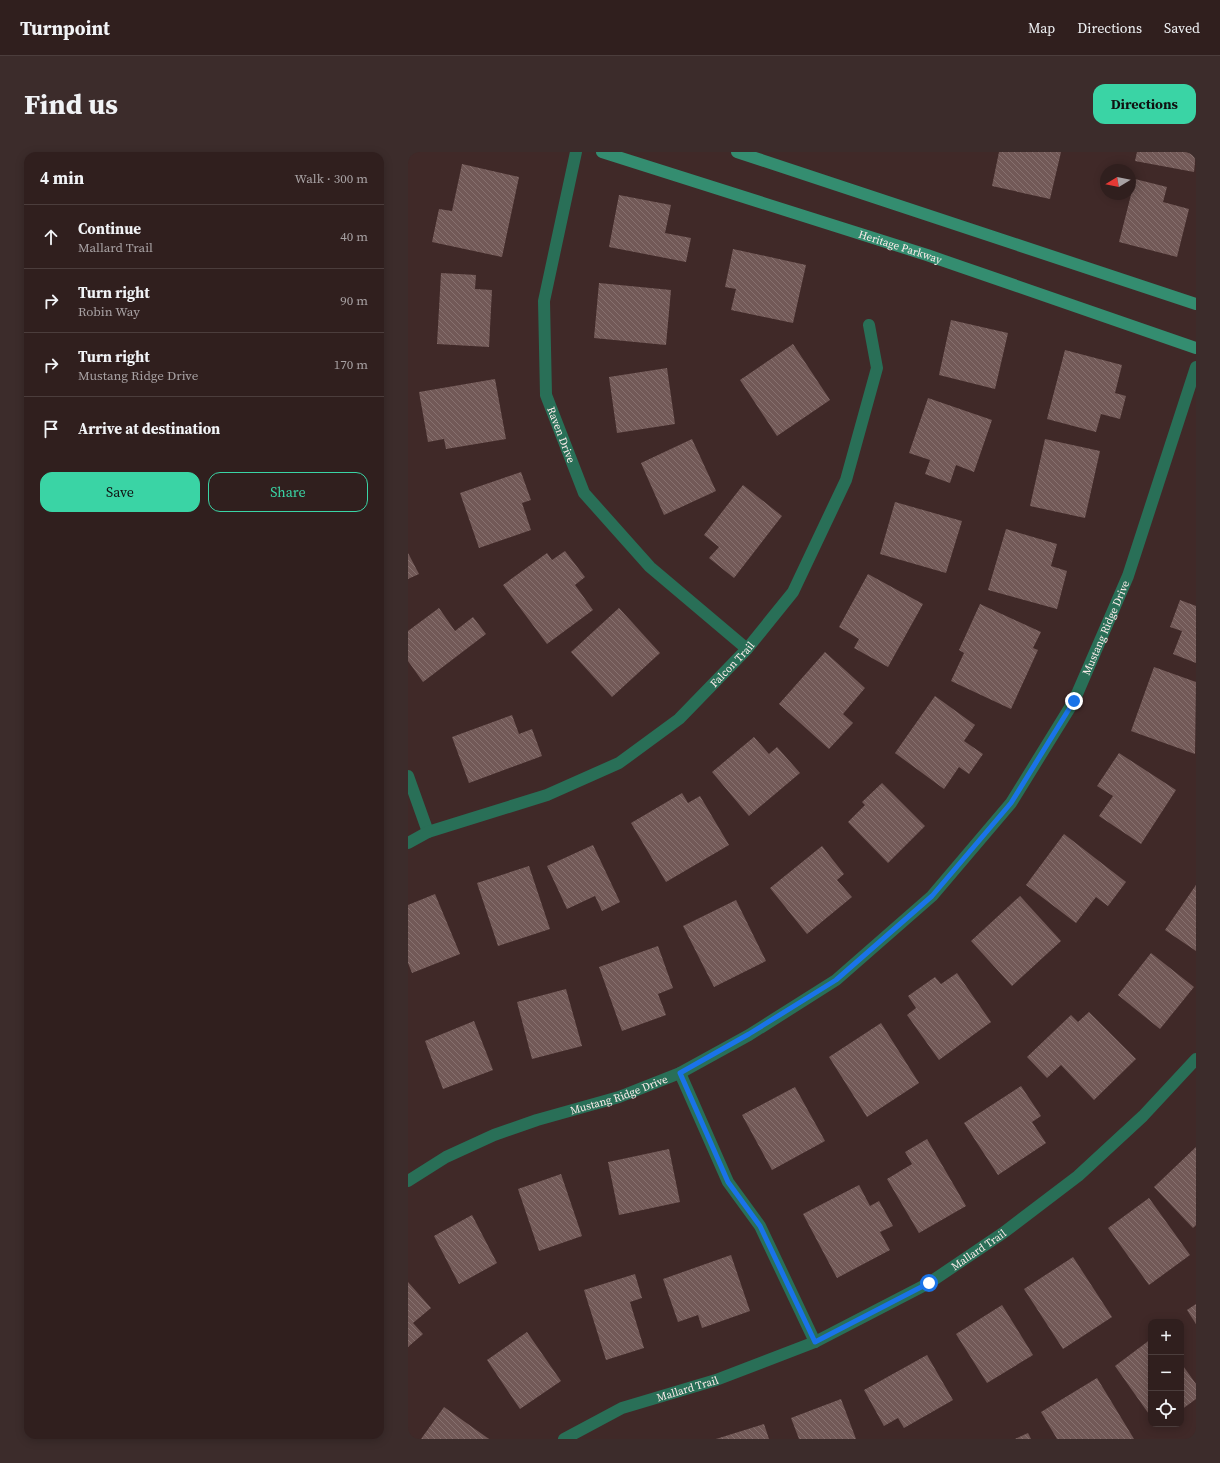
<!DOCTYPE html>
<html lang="en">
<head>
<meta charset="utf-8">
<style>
  :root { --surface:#301f1e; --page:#3c2c2b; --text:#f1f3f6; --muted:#a8a2a4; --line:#4b3d3c; --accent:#3ad4a5 }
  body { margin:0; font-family:"Source Serif 4",serif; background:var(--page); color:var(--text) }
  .controls { position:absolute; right:12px; bottom:12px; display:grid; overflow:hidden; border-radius:8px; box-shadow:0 2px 10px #0003 }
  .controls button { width:36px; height:36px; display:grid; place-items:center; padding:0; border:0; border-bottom:1px solid var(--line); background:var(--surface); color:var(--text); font:20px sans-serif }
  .compass { position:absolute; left:692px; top:12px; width:36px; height:36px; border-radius:50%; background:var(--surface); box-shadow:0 2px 10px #0003; rotate:260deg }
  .stop { position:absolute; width:12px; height:12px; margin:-9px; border:3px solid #1a73e8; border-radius:50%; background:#fff }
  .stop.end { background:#1a73e8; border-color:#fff; box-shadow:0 1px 4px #0008 }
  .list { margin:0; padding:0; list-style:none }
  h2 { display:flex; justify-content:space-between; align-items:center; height:52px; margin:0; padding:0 16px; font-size:17px }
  h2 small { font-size:13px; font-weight:400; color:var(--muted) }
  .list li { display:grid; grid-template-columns:26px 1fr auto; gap:12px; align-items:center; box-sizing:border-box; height:64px; padding:0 16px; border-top:1px solid var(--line) }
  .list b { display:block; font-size:15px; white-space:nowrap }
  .list p { margin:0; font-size:13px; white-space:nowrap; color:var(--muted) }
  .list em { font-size:13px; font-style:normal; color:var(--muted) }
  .actions { display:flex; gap:8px; padding:12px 16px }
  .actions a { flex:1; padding:9px 0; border:1px solid var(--accent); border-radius:12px; text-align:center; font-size:14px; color:var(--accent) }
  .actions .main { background:var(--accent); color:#111 }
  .icon { flex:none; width:22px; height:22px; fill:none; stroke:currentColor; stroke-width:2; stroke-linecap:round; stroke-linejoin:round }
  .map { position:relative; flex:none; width:788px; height:1287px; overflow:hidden; border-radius:12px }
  header { display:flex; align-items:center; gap:24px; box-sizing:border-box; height:56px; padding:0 20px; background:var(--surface); border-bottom:1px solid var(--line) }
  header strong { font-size:19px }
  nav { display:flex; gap:22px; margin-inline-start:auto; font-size:14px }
  .intro { display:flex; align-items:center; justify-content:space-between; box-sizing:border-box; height:96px; padding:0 24px }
  h1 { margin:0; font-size:28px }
  .button { padding:10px 18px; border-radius:12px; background:var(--accent); color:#111; font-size:14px; font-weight:700 }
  main { display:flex; gap:24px; padding:0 24px }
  aside { flex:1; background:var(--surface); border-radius:12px; box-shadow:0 2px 10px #0003 }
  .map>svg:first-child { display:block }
  .building { fill:url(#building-back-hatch) }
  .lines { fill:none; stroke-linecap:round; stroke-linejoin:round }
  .street { stroke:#296f57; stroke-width:12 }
  .secondary { stroke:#348d70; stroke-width:12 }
  .route { stroke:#1a73e8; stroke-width:5 }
  .labels { text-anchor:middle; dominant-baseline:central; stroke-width:3; stroke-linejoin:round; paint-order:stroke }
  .street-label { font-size:11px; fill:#fbecea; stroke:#36201f }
</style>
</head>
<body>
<header>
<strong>Turnpoint</strong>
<nav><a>Map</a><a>Directions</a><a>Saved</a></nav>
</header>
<div class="intro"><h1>Find us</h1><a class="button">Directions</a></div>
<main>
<aside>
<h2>4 min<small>Walk · 300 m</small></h2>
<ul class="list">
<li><svg class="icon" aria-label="ahead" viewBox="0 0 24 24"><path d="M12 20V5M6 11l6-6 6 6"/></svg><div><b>Continue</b><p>Mallard Trail</p></div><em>40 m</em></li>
<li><svg class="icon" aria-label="right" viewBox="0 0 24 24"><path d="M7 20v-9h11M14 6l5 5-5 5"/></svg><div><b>Turn right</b><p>Robin Way</p></div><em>90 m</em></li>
<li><svg class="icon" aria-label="right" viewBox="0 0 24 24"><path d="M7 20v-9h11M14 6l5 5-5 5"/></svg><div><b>Turn right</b><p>Mustang Ridge Drive</p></div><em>170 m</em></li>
<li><svg class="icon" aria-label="arrive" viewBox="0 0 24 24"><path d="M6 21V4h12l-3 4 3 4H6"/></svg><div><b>Arrive at destination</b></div></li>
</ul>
<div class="actions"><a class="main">Save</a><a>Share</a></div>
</aside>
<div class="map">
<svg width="788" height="1287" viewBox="0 0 788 1287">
  <defs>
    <pattern id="building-back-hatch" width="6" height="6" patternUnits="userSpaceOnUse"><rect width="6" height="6" fill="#725957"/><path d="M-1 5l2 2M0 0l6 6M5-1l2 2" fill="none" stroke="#87716f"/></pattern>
  </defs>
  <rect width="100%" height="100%" fill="#402928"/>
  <g class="building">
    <polygon points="591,0 653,0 642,47 584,34"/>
    <polygon points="729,0 788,0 786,20 727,9"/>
    <polygon points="54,12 111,25 94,105 24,90 31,57 44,59"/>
    <polygon points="727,27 759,35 755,50 781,57 769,105 711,90"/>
    <polygon points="211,43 263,53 257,81 283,86 278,110 201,95"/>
    <polygon points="325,97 398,113 385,171 323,158 328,137 317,135"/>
    <polygon points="33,121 68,123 67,137 84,138 81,195 29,192"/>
    <polygon points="191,131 263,138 258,193 186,186"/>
    <polygon points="543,168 600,181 587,237 531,223"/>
    <polygon points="385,192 422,248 369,284 332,228"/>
    <polygon points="657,198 714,213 707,241 718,244 712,267 693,262 688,280 639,267"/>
    <polygon points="259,216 267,272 209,281 201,225"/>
    <polygon points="87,227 98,287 38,297 36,287 20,290 11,240"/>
    <polygon points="520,246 584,268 566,320 548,313 542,331 517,322 522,308 501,301"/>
    <polygon points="284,287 308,339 256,363 233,311"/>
    <polygon points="637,287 692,299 677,366 622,354"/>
    <polygon points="113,320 123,348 114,351 123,378 71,396 52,341"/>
    <polygon points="335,333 374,364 326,426 301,406 311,395 296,383"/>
    <polygon points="487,350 554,369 538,421 472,402"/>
    <polygon points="598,377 649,392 643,414 659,419 649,457 580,438"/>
    <polygon points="157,399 177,425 167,433 185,458 139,492 95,433 139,401 144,408"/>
    <polygon points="0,401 11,422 0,427"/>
    <polygon points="460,422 515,452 480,515 446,496 451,487 431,475"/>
    <polygon points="772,448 788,454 788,511 765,502 774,479 762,475"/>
    <polygon points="572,452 633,480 625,496 630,498 603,557 543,529 556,501 551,498"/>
    <polygon points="31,456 47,479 65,465 78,482 15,530 0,509 0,479"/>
    <polygon points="211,456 252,501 204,545 163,500"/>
    <polygon points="417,500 457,536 435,562 445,571 421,597 371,552"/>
    <polygon points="746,515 788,530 787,602 723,579"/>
    <polygon points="527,544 567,573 556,589 575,602 561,622 551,615 536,637 487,601"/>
    <polygon points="104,563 111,582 124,577 134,604 61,631 44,585"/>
    <polygon points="346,585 361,602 369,595 392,621 341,664 304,620"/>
    <polygon points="711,601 768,638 733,692 691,664 705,644 689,634"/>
    <polygon points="474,631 517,674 480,711 440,670 457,653 454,650"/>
    <polygon points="274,641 280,651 292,644 321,693 258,730 223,671"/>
    <polygon points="656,682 718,730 700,754 688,745 668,771 618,733"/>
    <polygon points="185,693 212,750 194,759 187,744 159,757 139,714"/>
    <polygon points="414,694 436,722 429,728 444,745 399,782 362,736"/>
    <polygon points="121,714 142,777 90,794 69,731"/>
    <polygon points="788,733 788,799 757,778"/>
    <polygon points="27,742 52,802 4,821 0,811 0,753"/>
    <polygon points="612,744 653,789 604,834 563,789"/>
    <polygon points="328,748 358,809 306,835 275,774"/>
    <polygon points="250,794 265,836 250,842 258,863 214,879 191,815"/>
    <polygon points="743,801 786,835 752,877 710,843"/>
    <polygon points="549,821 583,870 531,908 499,863 508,856 500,844 527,825 533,832"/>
    <polygon points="158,837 174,894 124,907 109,850"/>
    <polygon points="681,860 728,907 686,948 653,913 639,926 619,905 663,863 670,870"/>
    <polygon points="66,869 85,918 35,937 17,889"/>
    <polygon points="473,871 511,931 459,965 421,905"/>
    <polygon points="613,934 633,964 624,970 638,991 590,1023 556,971"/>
    <polygon points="387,935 417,989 364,1018 334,963"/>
    <polygon points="519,987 558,1054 511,1081 479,1027 504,1012 497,1000"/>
    <polygon points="788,995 788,1073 785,1076 746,1035"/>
    <polygon points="261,997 272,1050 211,1063 200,1010"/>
    <polygon points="153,1022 174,1084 131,1099 110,1037"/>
    <polygon points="451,1033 462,1054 471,1049 485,1074 472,1080 482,1098 429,1126 395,1062"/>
    <polygon points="741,1046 782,1103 741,1133 700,1076"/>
    <polygon points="64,1063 89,1111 51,1132 26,1084"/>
    <polygon points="323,1103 342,1159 294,1176 290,1163 270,1170 255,1127"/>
    <polygon points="665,1105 704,1165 655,1197 616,1137"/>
    <polygon points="227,1122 234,1146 222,1150 236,1196 198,1208 176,1138"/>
    <polygon points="0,1130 23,1156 5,1171 15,1182 0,1195"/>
    <polygon points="788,1152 788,1172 779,1158"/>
    <polygon points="594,1153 625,1203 579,1231 548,1182"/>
    <polygon points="119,1180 153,1229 112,1257 79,1208"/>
    <polygon points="743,1187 743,1265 707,1214"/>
    <polygon points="519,1203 545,1248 496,1276 490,1266 476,1274 456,1238"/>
    <polygon points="773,1211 788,1232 788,1247 773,1258"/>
    <polygon points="689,1226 726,1287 649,1287 633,1260"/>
    <polygon points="433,1247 448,1287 391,1287 383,1266"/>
    <polygon points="36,1255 81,1287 13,1287"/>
    <polygon points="356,1272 361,1287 308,1287"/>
    <polygon points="620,1281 623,1287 607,1287"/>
  </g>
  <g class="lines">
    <g class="street">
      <path id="s1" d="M 168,0 L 136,149 L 138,243 L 176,341 L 242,415 L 339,497"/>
      <polyline points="0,624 20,680"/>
      <path id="s2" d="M 0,691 L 20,680 L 139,643 L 211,611 L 271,567 L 339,497 L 385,440 L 438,328 L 469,216 L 461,173"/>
      <polyline points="272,921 320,1030 352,1074 407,1190"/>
      <path id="s3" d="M 0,1029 L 38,1005 L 86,983 L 129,968 L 211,945 L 272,921 L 341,883 L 428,828 L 524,744 L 603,651 L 666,549 L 720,424 L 788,215"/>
      <path id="s4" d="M 156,1287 L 214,1256 L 308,1228 L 407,1190 L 521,1131 L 595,1081 L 670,1024 L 735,964 L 788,907"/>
    </g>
    <g class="secondary">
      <path id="s5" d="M 194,0 L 519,103 L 788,196"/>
      <polyline points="329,0 788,152"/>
    </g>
  </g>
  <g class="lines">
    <polyline class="route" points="521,1131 407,1190 352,1074 320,1030 272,921 341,882 428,828 524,744 603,651 666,549"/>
  </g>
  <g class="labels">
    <g class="street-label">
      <text stroke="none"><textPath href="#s5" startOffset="313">Heritage Parkway</textPath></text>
      <text stroke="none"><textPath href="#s1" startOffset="289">Raven Drive</textPath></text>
      <text stroke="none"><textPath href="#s3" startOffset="925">Mustang Ridge Drive</textPath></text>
      <text stroke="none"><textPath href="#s2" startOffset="377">Falcon Trail</textPath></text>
      <text stroke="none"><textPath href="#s3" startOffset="229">Mustang Ridge Drive</textPath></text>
      <text stroke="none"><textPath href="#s4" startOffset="458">Mallard Trail</textPath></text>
      <text stroke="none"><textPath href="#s4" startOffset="134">Mallard Trail</textPath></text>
    </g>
  </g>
</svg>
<div class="controls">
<button>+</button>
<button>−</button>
<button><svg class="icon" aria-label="locate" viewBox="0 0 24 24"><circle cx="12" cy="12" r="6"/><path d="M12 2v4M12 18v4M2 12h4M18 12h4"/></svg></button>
</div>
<svg class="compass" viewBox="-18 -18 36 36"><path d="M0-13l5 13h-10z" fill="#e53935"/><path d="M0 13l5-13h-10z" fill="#a8a2a4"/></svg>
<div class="stop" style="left:521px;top:1131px"></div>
<div class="stop end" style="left:666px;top:549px"></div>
</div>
</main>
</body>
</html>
